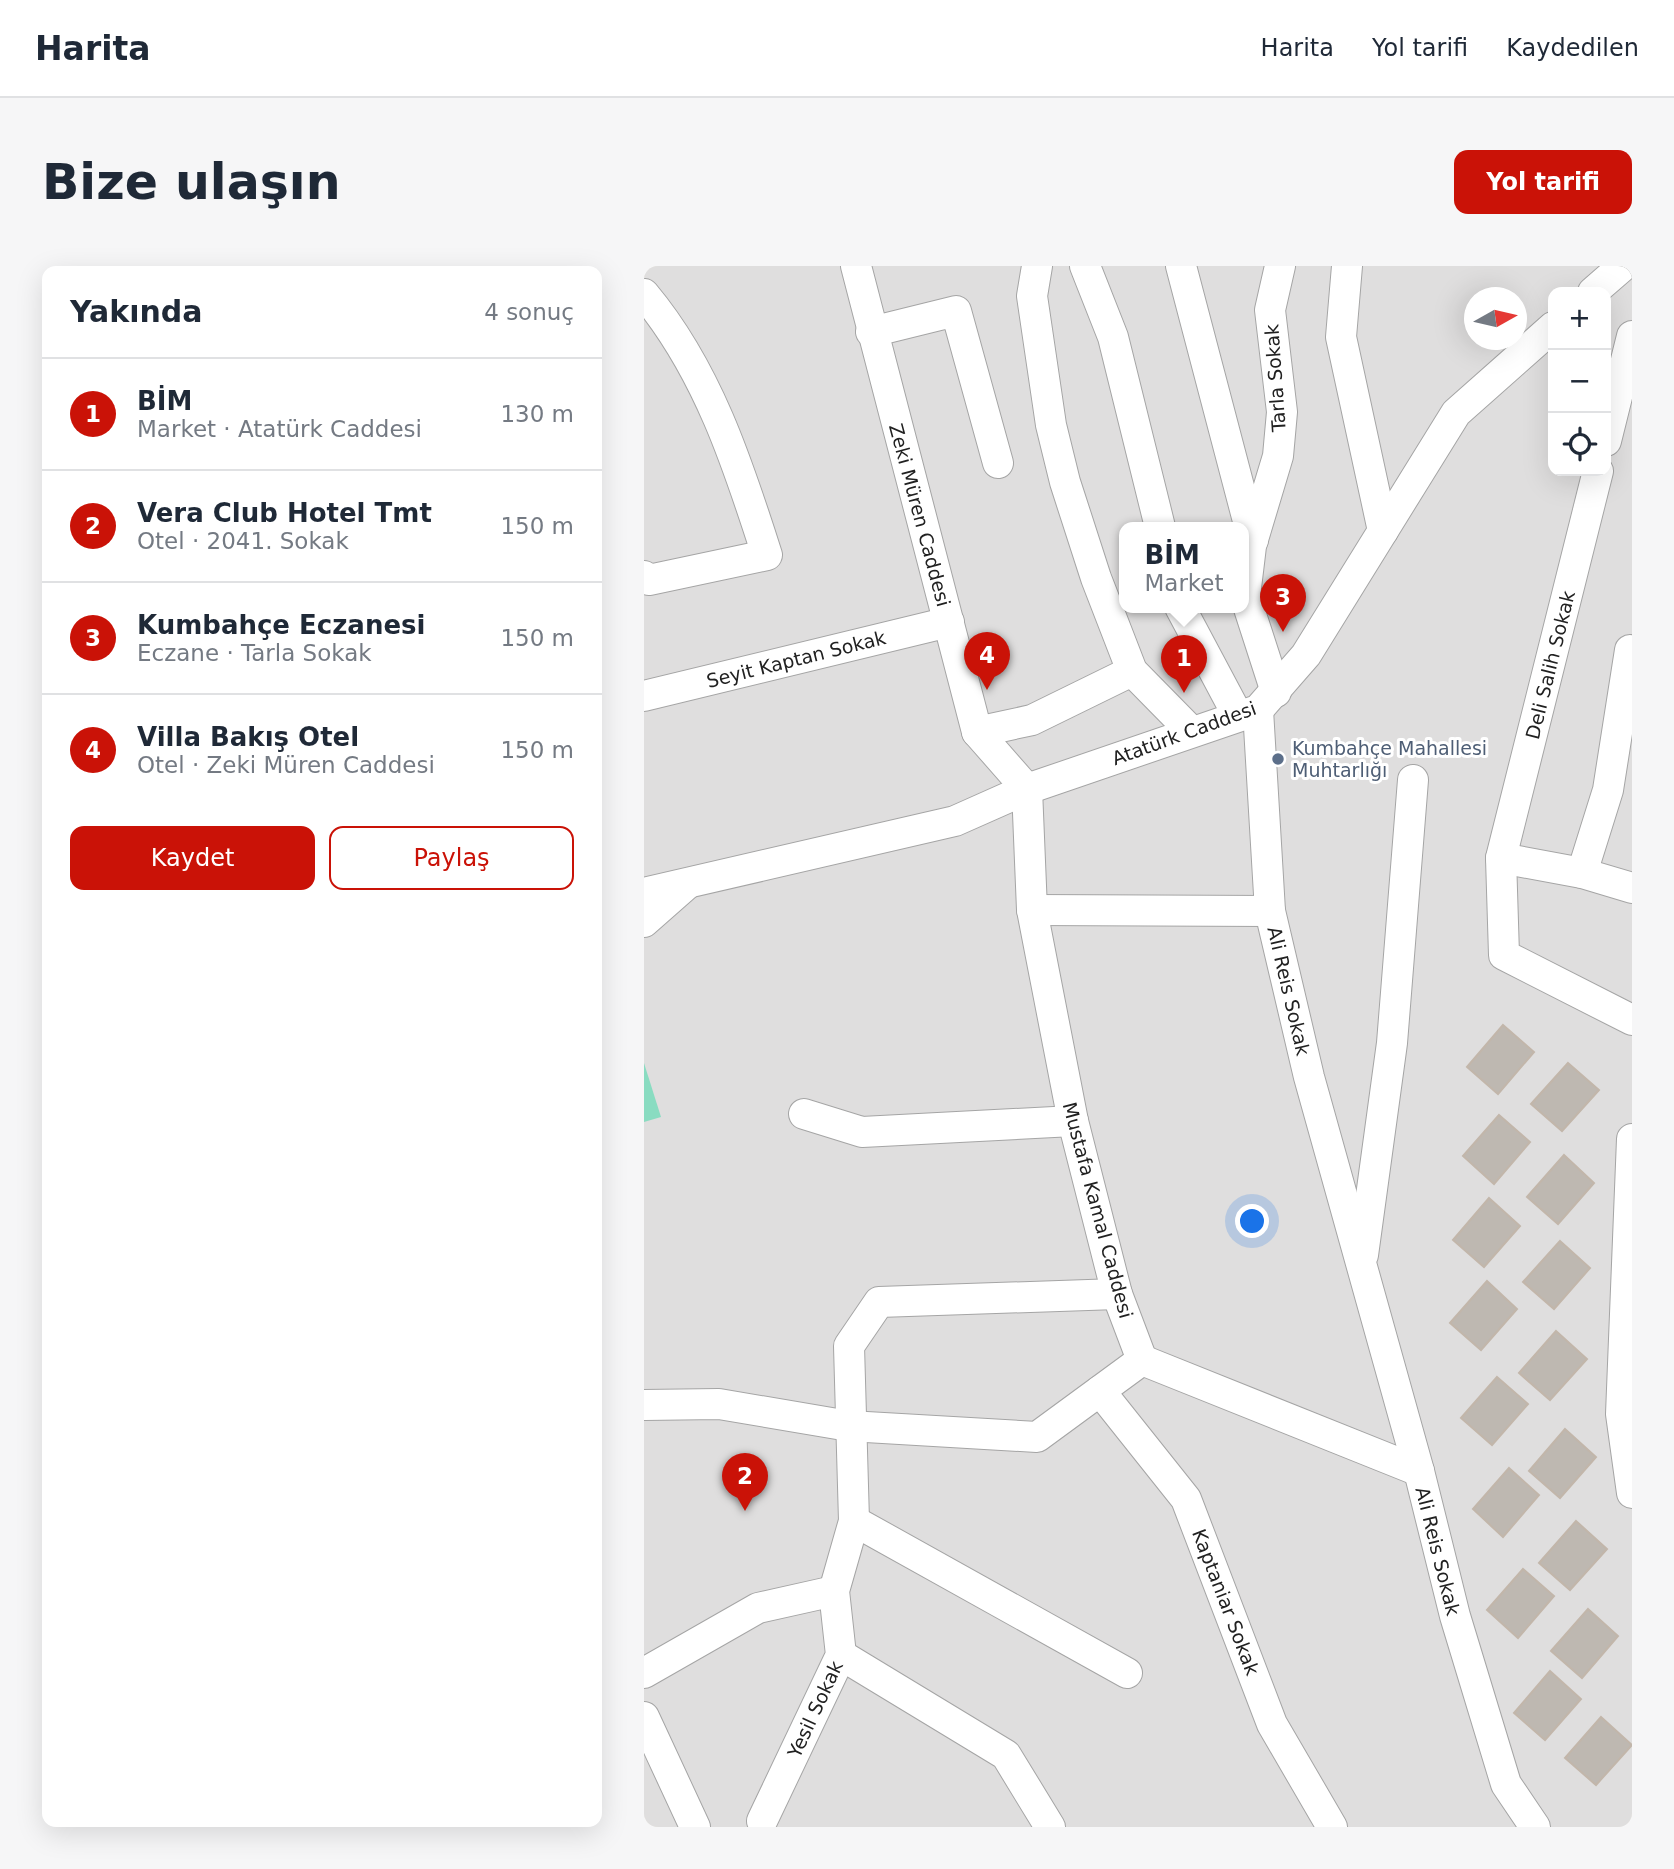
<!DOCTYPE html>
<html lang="tr">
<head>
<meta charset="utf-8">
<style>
  :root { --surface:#fff; --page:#f6f6f7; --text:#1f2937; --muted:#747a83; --line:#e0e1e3; --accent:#ca1207 }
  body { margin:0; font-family:"DejaVu Sans",sans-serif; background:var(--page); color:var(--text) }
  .controls { position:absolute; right:21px; top:21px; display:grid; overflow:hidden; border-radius:14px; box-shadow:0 7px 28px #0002 }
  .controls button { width:63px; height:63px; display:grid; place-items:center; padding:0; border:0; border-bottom:2px solid var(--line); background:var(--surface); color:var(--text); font:35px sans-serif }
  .compass { position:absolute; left:820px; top:21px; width:63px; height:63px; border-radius:50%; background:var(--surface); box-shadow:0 7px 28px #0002; rotate:82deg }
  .you { position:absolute; left:609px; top:956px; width:24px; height:24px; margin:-18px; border:5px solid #fff; border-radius:50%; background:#1a73e8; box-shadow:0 0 0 10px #1a73e833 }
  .badge { display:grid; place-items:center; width:46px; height:46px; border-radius:50%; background:var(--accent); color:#fff; font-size:23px; font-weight:700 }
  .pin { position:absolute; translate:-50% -58px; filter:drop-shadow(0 2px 4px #0008) }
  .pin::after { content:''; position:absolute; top:37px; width:24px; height:21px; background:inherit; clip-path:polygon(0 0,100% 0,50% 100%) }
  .popup { position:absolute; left:475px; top:256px; width:130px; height:91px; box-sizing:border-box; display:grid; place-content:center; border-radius:14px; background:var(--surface); filter:drop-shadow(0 2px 5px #0005); font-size:23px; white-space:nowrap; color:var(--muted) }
  .popup b { font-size:26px; color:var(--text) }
  .popup::after { content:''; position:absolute; left:50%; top:100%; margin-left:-14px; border:14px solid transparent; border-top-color:var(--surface) }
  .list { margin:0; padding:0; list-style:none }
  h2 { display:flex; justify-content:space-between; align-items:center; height:91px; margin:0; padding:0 28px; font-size:30px }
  h2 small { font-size:23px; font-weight:400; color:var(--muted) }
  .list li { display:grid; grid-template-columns:46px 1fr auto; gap:21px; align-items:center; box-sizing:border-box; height:112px; padding:0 28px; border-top:2px solid var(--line) }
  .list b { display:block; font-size:26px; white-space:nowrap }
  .list p { margin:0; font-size:23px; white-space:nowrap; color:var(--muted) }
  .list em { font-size:23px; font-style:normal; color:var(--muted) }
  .actions { display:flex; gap:14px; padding:21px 28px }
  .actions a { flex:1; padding:16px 0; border:2px solid var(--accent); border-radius:14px; text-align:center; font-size:24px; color:var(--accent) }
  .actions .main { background:var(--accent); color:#fff }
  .icon { flex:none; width:38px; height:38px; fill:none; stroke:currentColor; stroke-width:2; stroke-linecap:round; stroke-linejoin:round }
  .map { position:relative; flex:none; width:988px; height:1561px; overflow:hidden; border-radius:14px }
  header { display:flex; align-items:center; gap:42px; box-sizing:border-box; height:98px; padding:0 35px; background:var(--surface); border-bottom:2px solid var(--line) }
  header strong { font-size:33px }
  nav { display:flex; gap:38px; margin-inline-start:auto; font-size:24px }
  .intro { display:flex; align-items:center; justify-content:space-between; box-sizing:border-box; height:168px; padding:0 42px }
  h1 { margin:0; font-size:49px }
  .button { padding:18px 32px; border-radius:14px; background:var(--accent); color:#fff; font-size:24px; font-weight:700 }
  main { display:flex; gap:42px; padding:0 42px }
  aside { flex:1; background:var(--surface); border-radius:14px; box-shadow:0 7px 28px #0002 }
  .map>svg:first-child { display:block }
  .residential { fill:#dfdede; fill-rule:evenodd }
  .pitch { fill:#89dcc1 }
  .building { fill:#beb8b1; stroke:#c2b6aa; stroke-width:2 }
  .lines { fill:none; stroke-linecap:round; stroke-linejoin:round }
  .minor-casing { stroke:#a5a5a5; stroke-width:32 }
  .minor { stroke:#fff; stroke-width:30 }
  .service-dot { fill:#5c6f8a; stroke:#fff; stroke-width:2.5 }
  .labels { text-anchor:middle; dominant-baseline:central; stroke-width:6; stroke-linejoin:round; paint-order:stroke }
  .street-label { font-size:19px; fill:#212121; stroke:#fff }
  .service-label { font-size:19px; fill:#4e5e75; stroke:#fff; text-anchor:start }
</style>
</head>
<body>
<header>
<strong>Harita</strong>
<nav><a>Harita</a><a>Yol tarifi</a><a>Kaydedilen</a></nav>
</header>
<div class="intro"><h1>Bize ulaşın</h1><a class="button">Yol tarifi</a></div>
<main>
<aside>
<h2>Yakında<small>4 sonuç</small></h2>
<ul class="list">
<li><span class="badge">1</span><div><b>BİM</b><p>Market · Atatürk Caddesi</p></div><em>130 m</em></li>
<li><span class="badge">2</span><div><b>Vera Club Hotel Tmt</b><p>Otel · 2041. Sokak</p></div><em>150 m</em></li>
<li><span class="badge">3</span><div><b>Kumbahçe Eczanesi</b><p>Eczane · Tarla Sokak</p></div><em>150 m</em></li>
<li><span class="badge">4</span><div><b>Villa Bakış Otel</b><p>Otel · Zeki Müren Caddesi</p></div><em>150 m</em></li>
</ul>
<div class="actions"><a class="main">Kaydet</a><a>Paylaş</a></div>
</aside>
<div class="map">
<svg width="988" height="1561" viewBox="0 0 988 1561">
  <rect width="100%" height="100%" fill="#f1eee8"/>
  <path class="residential" d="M 0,0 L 988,0 L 988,1561 L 0,1561 ZM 909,26 L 962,26 L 962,205 L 909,205 ZM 830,32 L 872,32 L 872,74 L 830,74 ZM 480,261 L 600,261 L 600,341 L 480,341 Z"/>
  <polygon class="pitch" points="0,797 17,851 0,856"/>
  <g class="building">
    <polygon points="859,759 890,786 854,828 823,801"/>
    <polygon points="924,797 955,824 918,865 887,838"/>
    <polygon points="855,849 886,876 850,918 819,890"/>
    <polygon points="920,889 950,917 914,958 883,931"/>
    <polygon points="845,932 876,960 840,1001 809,974"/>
    <polygon points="916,975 946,1002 910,1043 879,1016"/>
    <polygon points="843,1015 873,1043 837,1084 806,1057"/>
    <polygon points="912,1065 943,1093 906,1134 875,1107"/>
    <polygon points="853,1111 884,1138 848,1179 817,1152"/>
    <polygon points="921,1163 952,1191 916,1232 885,1205"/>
    <polygon points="865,1202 895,1229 859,1271 829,1243"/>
    <polygon points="932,1255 963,1283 926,1324 895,1297"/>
    <polygon points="879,1303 910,1330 874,1372 843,1344"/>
    <polygon points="944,1343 974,1370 938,1412 907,1385"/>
    <polygon points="906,1405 937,1433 901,1474 870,1447"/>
    <polygon points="957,1451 988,1479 952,1519 921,1492"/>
  </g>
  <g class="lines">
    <g class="minor-casing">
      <g id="minor">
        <polyline points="393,0 388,30 407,159 421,216 452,312 488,405 547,465"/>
        <polyline points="441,0 469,71 516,261"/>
        <polyline points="537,0 609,274"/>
        <polyline points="703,0 697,71 739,265"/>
        <polyline points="949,26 979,0"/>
        <path d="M 0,28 C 63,103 94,198 123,289 L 5,314 L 0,310"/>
        <polyline points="227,66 312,45 354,197"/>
        <polyline points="962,175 988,70"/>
        <polyline points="954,205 857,592 860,689 988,754"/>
        <polyline points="536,341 594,450"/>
        <polyline points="632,426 601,330 607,280 634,190 638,146 626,44 636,0"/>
        <polyline points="0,430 305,356"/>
        <polyline points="614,444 626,645 665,811 775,1205 811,1350 862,1518 891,1561"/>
        <polyline points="333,466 388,454 488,405"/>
        <polyline points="857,592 938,607 988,622"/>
        <polyline points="938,607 964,524 986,384"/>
        <polyline points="0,627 311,555 383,523 614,444 662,389 812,147 909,61"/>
        <polyline points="388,644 626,645"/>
        <polyline points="0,656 42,619"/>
        <polyline points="160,848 218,866 429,855"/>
        <polyline points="988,873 977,1148 988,1227"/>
        <polyline points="719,989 748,777 769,514"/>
        <polyline points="498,1094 775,1205"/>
        <polyline points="456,1125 542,1233 628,1458 688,1561"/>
        <polyline points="0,1139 75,1138 205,1160 393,1171 498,1094 473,1028 429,855 388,644 383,523 333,466 212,0"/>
        <polyline points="210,1255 483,1407"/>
        <polyline points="197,1389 362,1489 406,1561"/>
        <polyline points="0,1407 114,1342 190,1325"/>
        <polyline points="0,1451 51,1561"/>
        <polyline points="118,1555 197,1389 190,1325 210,1255 205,1080 235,1036 473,1028"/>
      </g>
    </g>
    <use href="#minor" class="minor"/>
  </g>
  <circle class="service-dot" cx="634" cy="493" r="7"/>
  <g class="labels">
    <g class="street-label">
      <text transform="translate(631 112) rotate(-94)">Tarla Sokak</text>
      <text transform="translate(276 249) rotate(75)">Zeki Müren Caddesi</text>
      <text transform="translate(152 393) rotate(-14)">Seyit Kaptan Sokak</text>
      <text transform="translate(906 399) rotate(-76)">Deli Salih Sokak</text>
      <text transform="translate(540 467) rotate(-20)">Atatürk Caddesi</text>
      <text transform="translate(645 725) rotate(77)">Ali Reis Sokak</text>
      <text transform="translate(454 944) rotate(75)">Mustafa Kamal Caddesi</text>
      <text transform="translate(794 1285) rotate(76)">Ali Reis Sokak</text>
      <text transform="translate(582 1336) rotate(69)">Kaptaniar Sokak</text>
      <text transform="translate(171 1443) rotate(-65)">Yesil Sokak</text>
    </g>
    <g class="service-label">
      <text x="648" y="482">Kumbahçe Mahallesi<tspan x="648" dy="22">Muhtarlığı</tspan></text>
    </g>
  </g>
</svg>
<div class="controls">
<button>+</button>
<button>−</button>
<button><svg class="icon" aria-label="locate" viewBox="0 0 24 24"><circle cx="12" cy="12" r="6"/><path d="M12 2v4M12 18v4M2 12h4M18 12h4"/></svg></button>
</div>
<svg class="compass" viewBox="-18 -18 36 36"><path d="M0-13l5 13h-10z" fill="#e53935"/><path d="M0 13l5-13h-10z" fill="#747a83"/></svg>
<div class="you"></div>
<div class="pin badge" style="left:540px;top:427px">1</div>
<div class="popup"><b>BİM</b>Market</div>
<div class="pin badge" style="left:101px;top:1245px">2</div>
<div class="pin badge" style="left:639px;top:366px">3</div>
<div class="pin badge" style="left:343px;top:424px">4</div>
</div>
</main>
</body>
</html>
